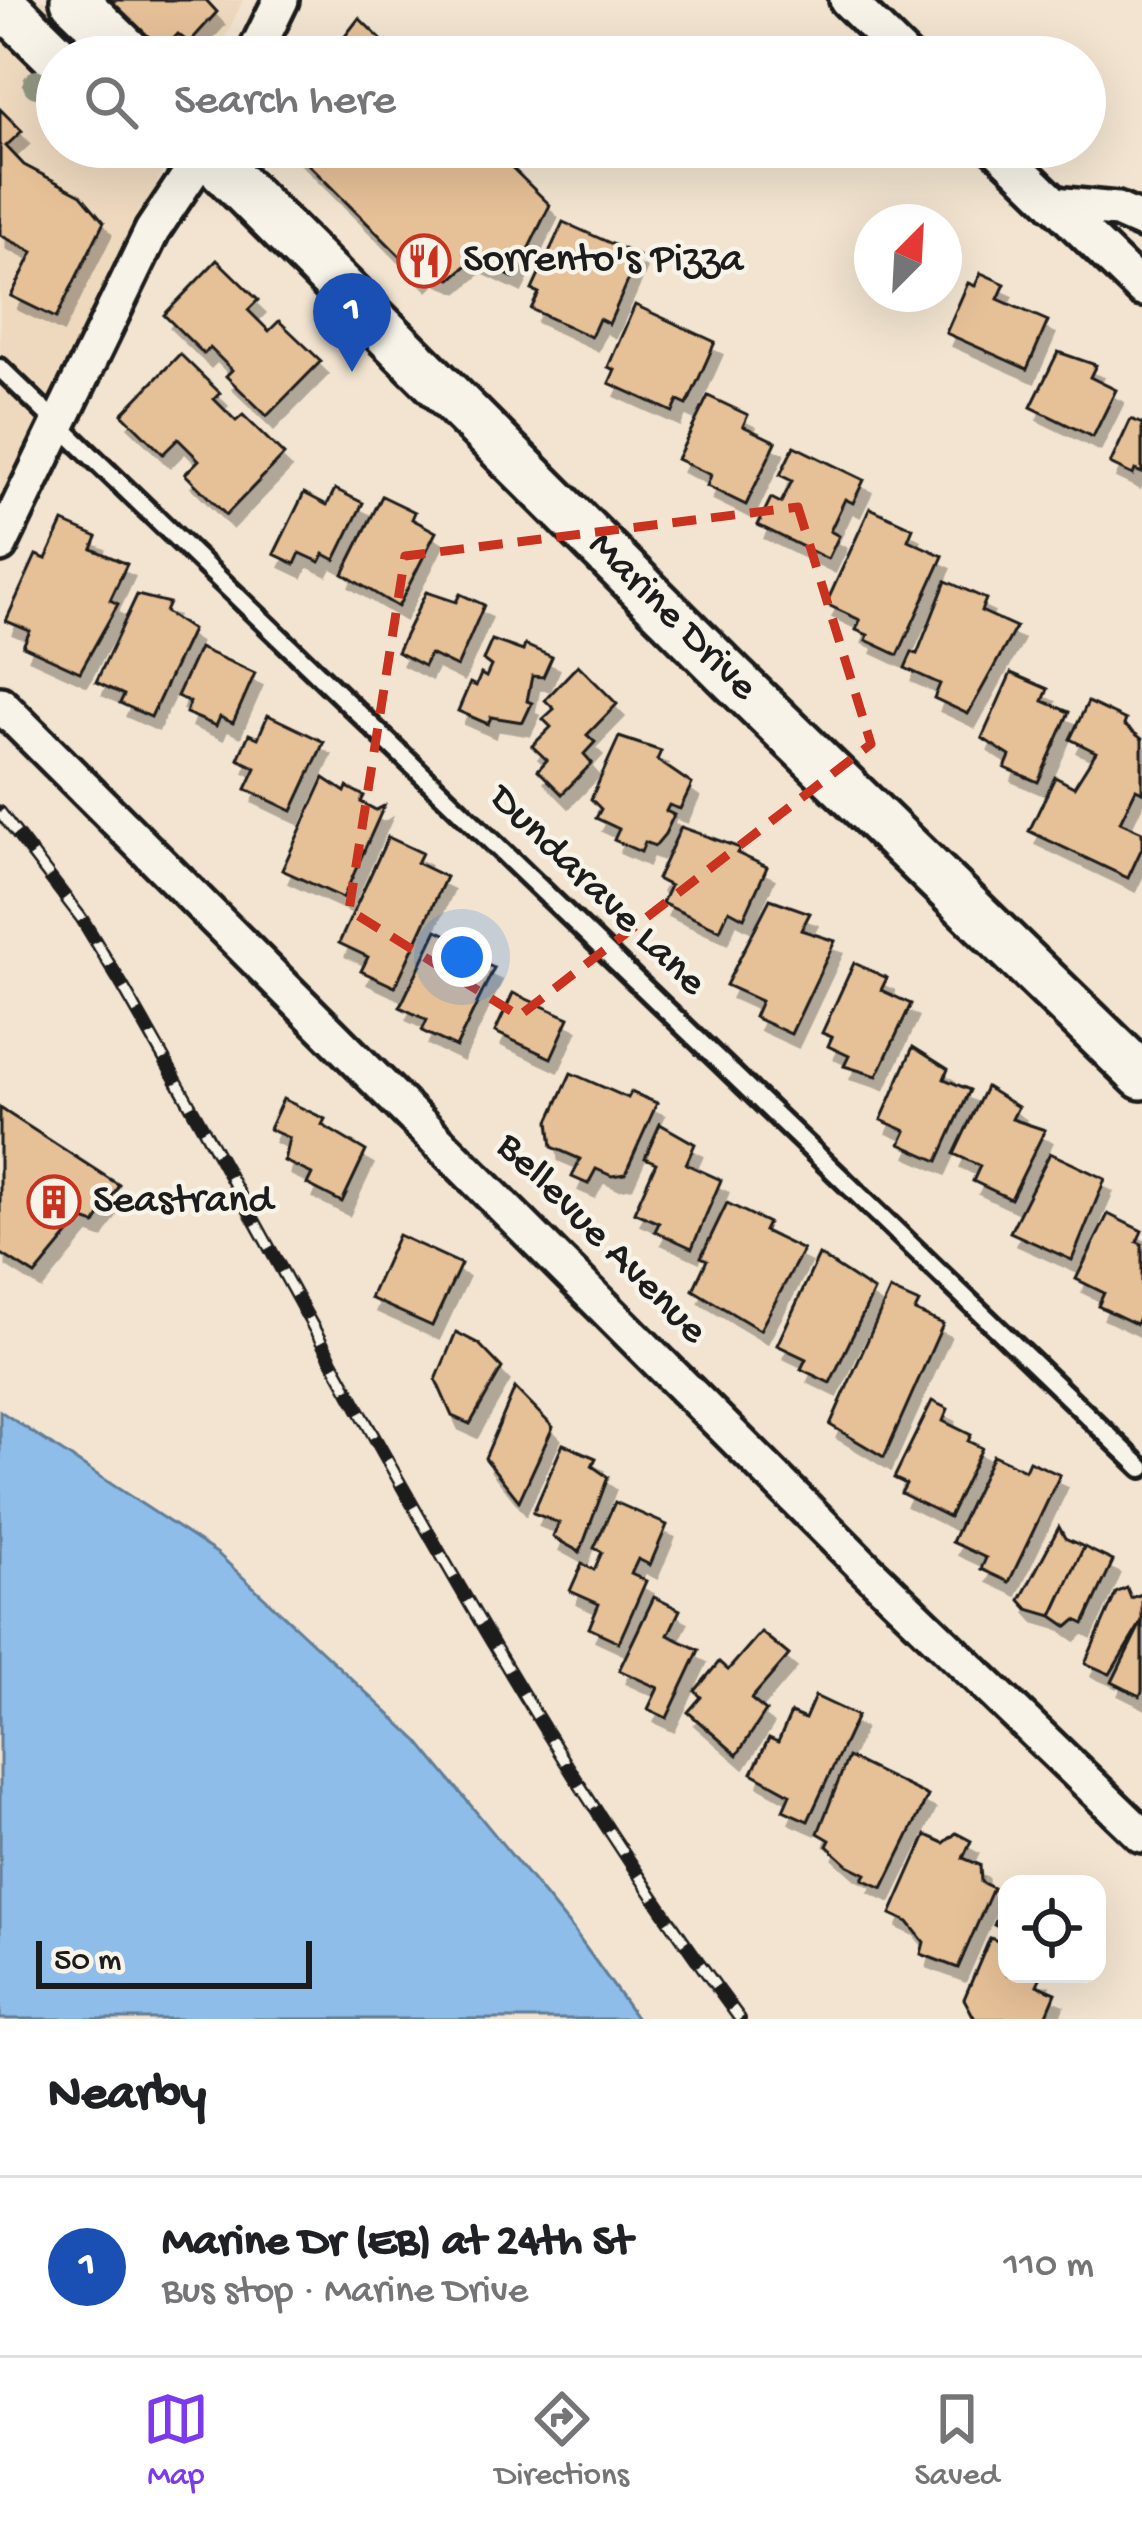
<!DOCTYPE html>
<html lang="en">
<head>
<meta charset="utf-8">
<style>
  :root { --surface:#fff; --page:#f6f6f6; --text:#202124; --muted:#757577; --line:#e0e0e0; --accent:#7c3aed }
  body { margin:0; font-family:"Gochi Hand",sans-serif; background:var(--page); color:var(--text) }
  .controls { position:absolute; right:36px; bottom:36px; display:grid; overflow:hidden; border-radius:24px; box-shadow:0 12px 48px #0002 }
  .controls button { width:108px; height:108px; display:grid; place-items:center; padding:0; border:0; border-bottom:3px solid var(--line); background:var(--surface); color:var(--text); font:60px sans-serif }
  .compass { position:absolute; left:854px; top:204px; width:108px; height:108px; border-radius:50%; background:var(--surface); box-shadow:0 12px 48px #0002; rotate:24deg }
  .scale { position:absolute; left:36px; bottom:30px; width:276px; box-sizing:border-box; padding-left:12px; border:6px solid #1c1c1c; border-top:0; font-size:33px; line-height:42px; white-space:nowrap; color:#1c1c1c; -webkit-text-stroke:9px #f7f3e8; paint-order:stroke }
  .you { position:absolute; left:462px; top:957px; width:42px; height:42px; margin:-30px; border:9px solid #fff; border-radius:50%; background:#1a73e8; box-shadow:0 0 0 18px #1a73e833 }
  .badge { display:grid; place-items:center; width:78px; height:78px; border-radius:50%; background:var(--accent); color:#fff; font-size:39px; font-weight:700 }
  .pin { position:absolute; translate:-50% -99px; filter:drop-shadow(0 3px 6px #0008) }
  .pin::after { content:''; position:absolute; top:63px; width:42px; height:36px; background:inherit; clip-path:polygon(0 0,100% 0,50% 100%) }
  .list { margin:0; padding:0; list-style:none }
  h2 { display:flex; justify-content:space-between; align-items:center; height:156px; margin:0; padding:0 48px; font-size:51px }
  h2 small { font-size:39px; font-weight:400; color:var(--muted) }
  .list li { display:grid; grid-template-columns:78px 1fr auto; gap:36px; align-items:center; box-sizing:border-box; height:180px; padding:0 48px; border-top:3px solid var(--line) }
  .list b { display:block; font-size:45px; white-space:nowrap }
  .list p { margin:0; font-size:39px; white-space:nowrap; color:var(--muted) }
  .list em { font-size:39px; font-style:normal; color:var(--muted) }
  .icon { flex:none; width:66px; height:66px; fill:none; stroke:currentColor; stroke-width:2; stroke-linecap:round; stroke-linejoin:round }
  .map { position:relative; flex:none; width:1142px; height:2019px; overflow:hidden }
  .search { position:absolute; background:var(--surface); box-shadow:0 12px 48px #0002; left:36px; right:36px; top:36px; height:132px; display:flex; align-items:center; gap:30px; box-sizing:border-box; padding:0 42px; border-radius:66px; color:var(--muted); font-size:45px }
  .sheet { height:336px; background:var(--surface) }
  nav { display:flex; justify-content:space-around; align-items:center; box-sizing:border-box; height:168px; border-top:3px solid var(--line); background:var(--surface); font-size:33px; color:var(--muted) }
  nav a { display:grid; justify-items:center; gap:6px }
  nav .on { color:var(--accent) }
  .map>svg:first-child { display:block }
  .built { fill:#eed9bf }
  .water { fill:#8fbde9; stroke:#617d97; stroke-width:3 }
  .building { fill:#e6c097; stroke:#1c1c1c; stroke-width:3; filter:url(#shadow) }
  .lines { fill:none; stroke-linecap:round; stroke-linejoin:round }
  .service-casing { stroke:#1c1c1c; stroke-width:26 }
  .minor-casing { stroke:#1c1c1c; stroke-width:42 }
  .secondary-casing { stroke:#1c1c1c; stroke-width:54 }
  .service { stroke:#f7f3e8; stroke-width:16 }
  .minor { stroke:#f7f3e8; stroke-width:33 }
  .secondary { stroke:#f7f3e8; stroke-width:45 }
  .rail-casing { stroke:#1c1c1c; stroke-width:14 }
  .rail { stroke:#f7f3e8; stroke-width:9; stroke-dasharray:27; stroke-linecap:butt }
  .tree { fill:#929582 }
  .marked { fill:none; stroke:#c8321e; stroke-width:9; stroke-dasharray:24 15; stroke-linejoin:round }
  .labels { text-anchor:middle; dominant-baseline:central; stroke-width:9; stroke-linejoin:round; paint-order:stroke }
  .poi-label { font-size:42px; fill:#1c1c1c; stroke:#f7f3e8; text-anchor:start }
  .street-label { font-size:42px; fill:#1c1c1c; stroke:#f7f3e8 }
</style>
</head>
<body>
<div class="map">
<svg width="1142" height="2019" viewBox="0 0 1142 2019">
  <defs>
    <filter id="shadow"><feDropShadow dx="7" dy="13" stdDeviation="0" flood-color="#0004"/></filter>
  </defs>
  <rect width="100%" height="100%" fill="#f2e4d0"/>
  <filter id="ink" filterUnits="userSpaceOnUse"><feTurbulence type="fractalNoise" baseFrequency=".00833" numOctaves="2"/><feDisplacementMap in="SourceGraphic" scale="24" xChannelSelector="R" yChannelSelector="G"/><feConvolveMatrix kernelMatrix="1 2 1 2 8 2 1 2 1" color-interpolation-filters="sRGB"/></filter>
  <g filter="url(#ink)">
    <polygon class="built" points="0,0 243,0 216,57 57,57 57,147 174,147 0,521"/>
    <polygon class="water" points="0,1411 218,1554 418,1741 573,1930 637,2019 0,2019"/>
    <g class="building">
      <polygon points="104,0 206,0 217,12 189,43 178,34 158,55"/>
      <polygon points="359,18 399,57 329,57"/>
      <polygon points="0,109 22,131 6,146 24,165 81,195 104,222 56,318 11,296 33,252 0,235"/>
      <polygon points="291,147 491,147 550,205 514,278 474,259 451,279 428,270 421,277"/>
      <polygon points="563,222 639,256 609,324 599,319 591,337 531,309 539,293 532,290"/>
      <polygon points="217,260 258,300 248,310 269,331 279,321 321,361 267,416 226,376 232,370 210,348 204,354 164,315"/>
      <polygon points="981,273 1005,284 998,299 1048,321 1027,369 946,333 968,283 975,286"/>
      <polygon points="635,305 715,342 687,405 678,401 673,412 609,383 615,370 608,367"/>
      <polygon points="1058,352 1096,365 1090,377 1116,390 1093,437 1031,407"/>
      <polygon points="180,354 220,393 214,399 236,421 243,415 284,455 226,515 185,474 199,460 178,439 163,454 122,414"/>
      <polygon points="708,396 748,415 743,426 776,442 746,505 707,486 711,475 677,459"/>
      <polygon points="1131,419 1142,424 1142,473 1135,470 1133,475 1110,464"/>
      <polygon points="794,446 864,480 853,503 845,499 830,531 839,536 828,559 758,525 771,498 781,503 792,481 780,475"/>
      <polygon points="335,489 363,503 335,560 324,554 320,562 300,553 295,564 274,554 304,493 327,505"/>
      <polygon points="382,496 415,512 412,519 436,532 398,607 343,574"/>
      <polygon points="870,508 913,528 908,540 943,556 898,655 866,640 868,635 856,630 860,620 826,604"/>
      <polygon points="63,522 97,537 92,549 127,564 110,600 118,604 80,672 23,646 30,631 6,621 36,555 46,559"/>
      <polygon points="946,581 986,599 981,611 1016,627 968,714 934,698 940,684 905,668 912,652 917,654"/>
      <polygon points="426,592 456,602 460,594 484,605 457,667 430,654 424,666 397,652"/>
      <polygon points="137,595 169,603 165,612 192,630 151,717 120,703 124,695 96,682"/>
      <polygon points="492,640 523,651 525,645 552,657 543,677 532,676 527,701 532,703 523,722 491,717 488,724 458,711 470,683 476,686 481,674 486,677 491,666 483,660"/>
      <polygon points="199,648 255,673 233,723 220,717 216,726 186,713 190,702 177,696"/>
      <polygon points="578,665 617,704 587,735 595,742 584,754 592,763 562,794 538,770 547,760 532,746 551,727 543,719 554,709 545,700"/>
      <polygon points="1011,673 1048,689 1043,701 1069,712 1038,782 1005,768 1010,756 982,738"/>
      <polygon points="1088,702 1126,720 1124,725 1142,739 1142,792 1136,789 1120,822 1142,832 1142,848 1128,878 1029,831 1055,777 1074,787 1096,752 1070,739"/>
      <polygon points="268,715 324,742 292,811 246,789 256,768 238,759 249,734 258,738"/>
      <polygon points="619,737 661,751 657,760 692,784 680,809 669,805 666,811 674,815 665,834 655,846 645,842 641,852 614,840 619,829 596,818 601,809 591,799"/>
      <polygon points="324,778 345,792 347,787 364,796 361,802 376,810 384,806 343,898 282,870"/>
      <polygon points="681,827 740,848 737,853 767,867 744,918 729,910 720,930 662,903 670,886 657,879"/>
      <polygon points="388,837 422,853 417,863 446,877 395,987 361,971 368,957 339,943"/>
      <polygon points="770,899 810,913 801,930 835,941 791,1034 754,1017 761,1001 726,985"/>
      <polygon points="437,930 456,939 448,955 460,960 456,969 466,974 474,959 494,968 456,1047 422,1031 427,1020 400,1007"/>
      <polygon points="854,963 887,978 881,990 911,1004 877,1076 844,1066 849,1056 828,1046 832,1037 822,1033"/>
      <polygon points="513,993 569,1018 551,1058 495,1032"/>
      <polygon points="913,1047 948,1069 944,1079 970,1090 938,1161 900,1144 906,1131 881,1120"/>
      <polygon points="571,1073 628,1098 631,1092 657,1103 625,1174 612,1176 596,1169 588,1184 572,1177 580,1159 552,1147 549,1121"/>
      <polygon points="986,1087 1018,1107 1012,1119 1045,1130 1011,1199 973,1181 980,1166 954,1154"/>
      <polygon points="283,1099 325,1119 322,1125 366,1151 342,1202 307,1184 312,1174 284,1161 289,1138 269,1129"/>
      <polygon points="0,1108 119,1185 95,1224 81,1219 35,1275 0,1253"/>
      <polygon points="660,1124 695,1144 686,1164 721,1180 692,1248 655,1231 659,1223 634,1212 656,1163 645,1158"/>
      <polygon points="1050,1153 1105,1179 1072,1260 1010,1232"/>
      <polygon points="727,1203 768,1223 764,1231 803,1250 760,1330 693,1290 707,1260 701,1257"/>
      <polygon points="1108,1214 1142,1231 1137,1242 1142,1244 1142,1311 1136,1324 1098,1306 1104,1293 1076,1279"/>
      <polygon points="398,1235 461,1264 432,1326 370,1298"/>
      <polygon points="819,1255 874,1291 830,1383 801,1369 806,1359 777,1345"/>
      <polygon points="890,1290 919,1303 915,1311 943,1324 884,1457 830,1425"/>
      <polygon points="456,1332 479,1344 502,1368 470,1424 452,1416 436,1380"/>
      <polygon points="515,1388 553,1427 519,1501 485,1458"/>
      <polygon points="932,1401 948,1409 943,1421 971,1435 968,1441 982,1448 949,1517 901,1493 906,1484 894,1478"/>
      <polygon points="563,1444 596,1458 592,1466 608,1477 580,1552 553,1537 559,1523 533,1513"/>
      <polygon points="993,1455 1025,1470 1029,1461 1060,1475 1009,1582 981,1569 986,1558 952,1542"/>
      <polygon points="615,1502 667,1525 650,1565 638,1559 631,1574 646,1581 619,1642 589,1628 599,1604 570,1591 582,1564 594,1570 602,1552 594,1548"/>
      <polygon points="1059,1527 1065,1538 1084,1547 1052,1616 1028,1609 1020,1600"/>
      <polygon points="1084,1547 1113,1561 1084,1624 1076,1620 1068,1627 1052,1616"/>
      <polygon points="1127,1588 1131,1598 1142,1594 1142,1621 1110,1674 1085,1663 1116,1593"/>
      <polygon points="654,1597 680,1610 668,1635 699,1650 667,1718 648,1709 658,1688 619,1670"/>
      <polygon points="1142,1621 1142,1691 1140,1696 1112,1682"/>
      <polygon points="761,1632 789,1655 751,1699 766,1711 737,1755 688,1712 701,1697 695,1691 719,1662 728,1670"/>
      <polygon points="815,1696 857,1716 808,1821 783,1810 790,1794 752,1773 769,1738 778,1742 791,1713 805,1719"/>
      <polygon points="848,1757 928,1796 883,1888 863,1879 866,1874 848,1865 827,1846 830,1840 818,1833"/>
      <polygon points="956,1833 971,1841 963,1858 980,1865 981,1882 993,1888 958,1968 921,1954 924,1942 908,1922 891,1914 926,1835 944,1843"/>
      <polygon points="1007,1895 1007,1974 1042,1974 1037,1985 1056,1993 1045,2019 975,2019 964,1999 990,1938 998,1941 1003,1929 994,1925"/>
    </g>
    <g class="lines">
      <g class="service-casing">
        <polyline id="service" points="0,368 1142,1468"/>
      </g>
      <g class="minor-casing">
        <g id="minor">
          <polyline points="847,0 905,57"/>
          <polyline points="253,57 281,0"/>
          <polyline points="996,147 1142,289"/>
          <polyline points="1054,204 1117,210 1142,221"/>
          <polyline points="0,545 152,231 208,147"/>
          <polyline points="0,704 863,1566 1142,1835"/>
        </g>
      </g>
      <g class="secondary-casing">
        <g id="secondary">
          <polyline points="74,0 133,57"/>
          <polyline points="0,1 57,57"/>
          <path id="s1" d="M 200,147 L 733,679 L 1142,1076"/>
        </g>
      </g>
      <use href="#service" class="service"/>
      <use href="#minor" class="minor"/>
      <use href="#secondary" class="secondary"/>
      <g class="rail-casing">
        <path id="rail" d="M 0,812 L 82,919 L 122,985 C 324,1335 498,1693 740,2019"/>
      </g>
      <use href="#rail" class="rail"/>
    </g>
    <circle class="tree" cx="37" cy="84" r="14"/>
  </g>
  <path class="marked" d="M 798,507 L 871,744 L 519,1016 L 349,910 L 405,556 Z"/>
  <defs>
    <g id="restaurant-ring" transform="scale(2.7)"><circle r="9.5" fill="#f7f3e8" stroke="#c8321e" stroke-width="1.5"/><path d="M-5-6h1v4h1v-4h1v4h1v-4h1v5L-1.5 .5V6h-2V.5L-5-1ZM5-6V6H3V1.5H1.5Q1.5-4 5-6Z" fill="#c8321e"/></g>
    <g id="building-ring" transform="scale(2.7)"><circle r="9.5" fill="#f7f3e8" stroke="#c8321e" stroke-width="1.5"/><path d="M-4-6H4V6H1V3H-1V6H-4ZM-2.5-4.3h1.7v1.8h-1.7ZM.8-4.3h1.7v1.8H.8ZM-2.5-1h1.7V.8h-1.7ZM.8-1h1.7V.8H.8Z" fill="#c8321e"/></g>
  </defs>
  <g fill-rule="evenodd">
    <use href="#restaurant-ring" x="424" y="261"/>
    <use href="#building-ring" x="54" y="1202"/>
  </g>
  <g class="labels">
    <g class="poi-label">
      <text x="463" y="261">Sorrento's Pizza</text>
      <text x="93" y="1202">Seastrand</text>
    </g>
    <g class="street-label">
      <text stroke="none"><textPath href="#s1" startOffset="666">Marine Drive</textPath></text>
      <text transform="translate(596 892) rotate(44)">Dundarave Lane</text>
      <text transform="translate(600 1240) rotate(45)">Bellevue Avenue</text>
    </g>
  </g>
</svg>
<div class="controls">
<button><svg class="icon" aria-label="locate" viewBox="0 0 24 24"><circle cx="12" cy="12" r="6"/><path d="M12 2v4M12 18v4M2 12h4M18 12h4"/></svg></button>
</div>
<svg class="compass" viewBox="-18 -18 36 36"><path d="M0-13l5 13h-10z" fill="#e53935"/><path d="M0 13l5-13h-10z" fill="#757577"/></svg>
<div class="scale">50 m</div>
<div class="you"></div>
<div class="pin badge" style="left:352px;top:372px;background:#1a4fb4">1</div>
<div class="search"><svg class="icon" aria-label="search" viewBox="0 0 24 24"><circle cx="10" cy="10" r="6"/><path d="M15 15l6 6"/></svg>Search here</div>
</div>
<section class="sheet">
<h2>Nearby<small></small></h2>
<ul class="list">
<li><span class="badge" style="background:#1a4fb4">1</span><div><b>Marine Dr (EB) at 24th St</b><p>Bus stop · Marine Drive</p></div><em>110 m</em></li>
</ul>
</section>
<nav>
<a class="on"><svg class="icon" aria-label="map" viewBox="0 0 24 24"><path d="M3 6l6-2 6 2 6-2v14l-6 2-6-2-6 2zM9 4v14M15 6v14"/></svg>Map</a>
<a><svg class="icon" aria-label="directions" viewBox="0 0 24 24"><path d="M12 3l9 9-9 9-9-9zM9 14v-3h6M13 9l2 2-2 2"/></svg>Directions</a>
<a><svg class="icon" aria-label="saved" viewBox="0 0 24 24"><path d="M7 4h10v16l-5-4-5 4z"/></svg>Saved</a>
</nav>
</body>
</html>
